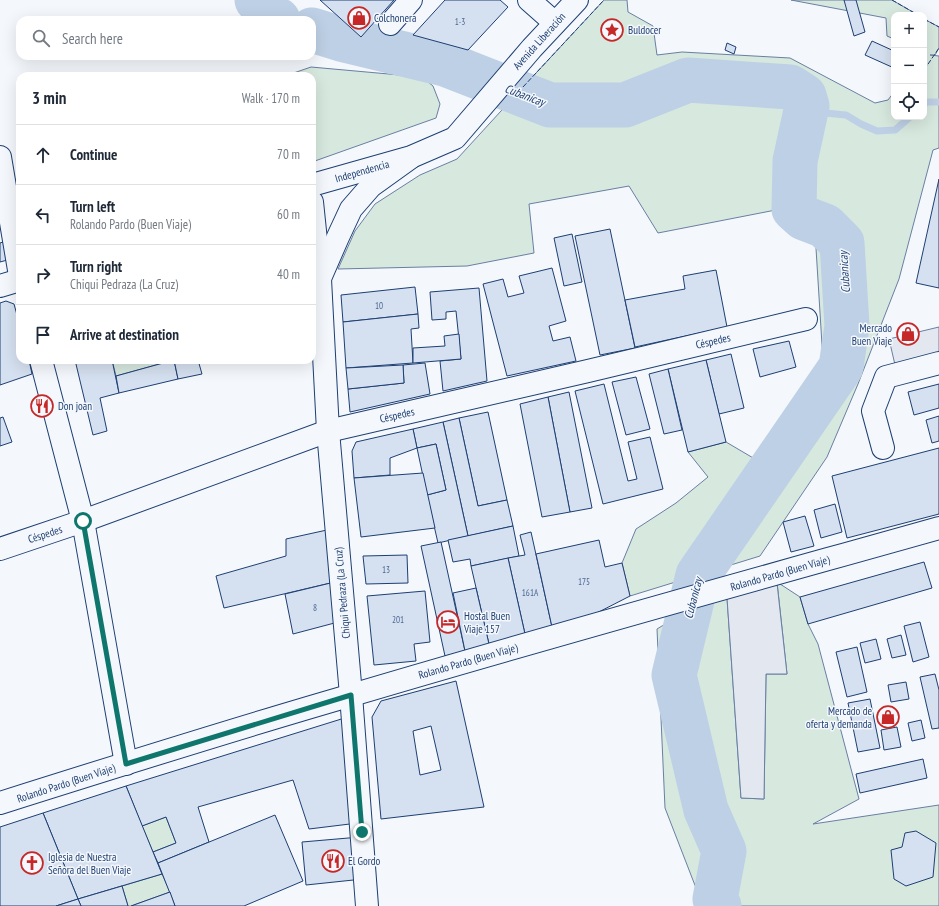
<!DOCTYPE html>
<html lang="en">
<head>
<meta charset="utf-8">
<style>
  :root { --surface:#fff; --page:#f2f2f3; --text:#1f2937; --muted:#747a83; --line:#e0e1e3 }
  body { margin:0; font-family:"PT Sans Narrow",sans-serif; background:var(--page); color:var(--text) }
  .controls { position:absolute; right:12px; top:12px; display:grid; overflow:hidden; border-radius:8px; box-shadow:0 4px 16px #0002 }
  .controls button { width:36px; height:36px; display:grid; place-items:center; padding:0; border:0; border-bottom:1px solid var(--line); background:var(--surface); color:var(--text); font:20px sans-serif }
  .stop { position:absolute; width:12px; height:12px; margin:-9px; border:3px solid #0f766e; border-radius:50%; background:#fff }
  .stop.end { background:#0f766e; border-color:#fff; box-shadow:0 1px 4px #0008 }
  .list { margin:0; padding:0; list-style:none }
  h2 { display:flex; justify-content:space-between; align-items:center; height:52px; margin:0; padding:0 16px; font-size:17px }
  h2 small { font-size:13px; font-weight:400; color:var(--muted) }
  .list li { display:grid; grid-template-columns:26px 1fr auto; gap:12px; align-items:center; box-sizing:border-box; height:60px; padding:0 16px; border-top:1px solid var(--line) }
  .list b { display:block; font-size:15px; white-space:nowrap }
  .list p { margin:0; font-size:13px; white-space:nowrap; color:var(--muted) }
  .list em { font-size:13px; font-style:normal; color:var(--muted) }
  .icon { flex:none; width:22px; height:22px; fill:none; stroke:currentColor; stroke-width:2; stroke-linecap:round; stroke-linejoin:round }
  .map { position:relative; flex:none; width:939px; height:906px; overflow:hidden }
  .search { position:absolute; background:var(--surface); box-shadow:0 4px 16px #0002; left:16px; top:16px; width:300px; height:44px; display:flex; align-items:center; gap:10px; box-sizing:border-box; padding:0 14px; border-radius:12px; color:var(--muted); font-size:15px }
  .panel { position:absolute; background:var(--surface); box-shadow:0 4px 16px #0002; left:16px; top:72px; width:300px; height:292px; border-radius:12px }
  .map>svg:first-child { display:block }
  .green { fill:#d7e8df; stroke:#687fa3 }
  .parking { fill:#e3e8f0; stroke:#687fa3 }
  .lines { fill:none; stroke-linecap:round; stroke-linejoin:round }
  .stream { stroke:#bed0e5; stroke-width:7 }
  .river { stroke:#bed0e5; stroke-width:45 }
  .building { fill:#d5e0f0; stroke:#1d3f73; fill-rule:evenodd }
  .minor-casing { stroke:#1d3f73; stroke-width:24 }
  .major-casing { stroke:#1d3f73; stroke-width:24 }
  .minor { stroke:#f4f7fb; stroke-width:22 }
  .major { stroke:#f4f7fb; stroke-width:22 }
  .fence { stroke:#1d3f73; stroke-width:1; stroke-dasharray:5 2; stroke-linecap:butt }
  .route { stroke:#0f766e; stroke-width:5 }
  .labels { text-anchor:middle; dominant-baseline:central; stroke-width:3; stroke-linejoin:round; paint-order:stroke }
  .number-label { font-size:9px; fill:#4b6792 }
  .poi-label { font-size:11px; fill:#1d3f73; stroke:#f4f7fb; text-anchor:start }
  .street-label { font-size:11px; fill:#1d3f73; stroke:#f4f7fb }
  .water-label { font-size:12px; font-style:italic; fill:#1d3f73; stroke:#f4f7fb }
</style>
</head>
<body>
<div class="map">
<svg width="939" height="906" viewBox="0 0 939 906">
  <rect width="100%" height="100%" fill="#f4f7fb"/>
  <g class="green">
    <polygon points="604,0 627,0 628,12 653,26 657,55 682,52 790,58 875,103 888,100 894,92 894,117 924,117 924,19 939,27 939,48 935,55 930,55 939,56 939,148 933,150 899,279 858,384 827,457 760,556 630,596 622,563 636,529 676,503 708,477 688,452 726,442 760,462 823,361 815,232 786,208 658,233 629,186 529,204 534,253 467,266 338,269 355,231 375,204 420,175 457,159 523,87"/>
    <polygon points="791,0 892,0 918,15 894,15 894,39 887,36 886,18"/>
    <polygon points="311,67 422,77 433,86 440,104 436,118 312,162 312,76 285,76"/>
    <polygon points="112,360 174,360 116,376"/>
    <polygon points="777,582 800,597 808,624 818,644 859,799 813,824 939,805 939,906 703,906 665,808 657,629 690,609 727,598 741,798 764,799 766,674 787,674"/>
    <polygon points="166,817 176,843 153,852 142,826"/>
    <polygon points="162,874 170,892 131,906 128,906 122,886"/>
  </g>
  <g class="parking">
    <polygon points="939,327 939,373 899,382 889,339"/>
    <polygon points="776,574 787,674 766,674 764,799 741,798 727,598"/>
  </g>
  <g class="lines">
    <g class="stream">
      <polyline points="924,104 927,102 939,102"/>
      <polyline points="825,113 846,115 861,124 877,131 895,130 910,117"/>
    </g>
    <g class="river">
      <polyline points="257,0 275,19 278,20"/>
      <polyline points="312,30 341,39 445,64 550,105 625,105 688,80 790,87 804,96 807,106 795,161 794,209 804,218 825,226 842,243 847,326 841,367 698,575 674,675 706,810 724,851 715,899 719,906"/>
    </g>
  </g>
  <g class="building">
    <polygon points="320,0 394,0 361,37"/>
    <polygon points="445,0 500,0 508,7 468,50 413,35"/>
    <polygon points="844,0 856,0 865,32 854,36"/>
    <polygon points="872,41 894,51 894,68 865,55"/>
    <polygon points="727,43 736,47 734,54 725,50"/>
    <polygon points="939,179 939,288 916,283"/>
    <polygon points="610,229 635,348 600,355 575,236"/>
    <polygon points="572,234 582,282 564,286 554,238"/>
    <polygon points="12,239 11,259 0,262 0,243"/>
    <polygon points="552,268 566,321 549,326 553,341 570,337 576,361 507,376 483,284 503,279 508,297 524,293 519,276"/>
    <polygon points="716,270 727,327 635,347 625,300 685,289 683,276"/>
    <polygon points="415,287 418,314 343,322 341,295"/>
    <polygon points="479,288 487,381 443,391 440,361 461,359 456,311 446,312 446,319 432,320 430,292"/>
    <polygon points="6,301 14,304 20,326 20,360 29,360 32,374 0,385 0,303"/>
    <polygon points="418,314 419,328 411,329 413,363 346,368 343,322"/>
    <polygon points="459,334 461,359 413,363 413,348 445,346 444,336"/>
    <polygon points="789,341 796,367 760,377 753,349"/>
    <polygon points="731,354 744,408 719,414 706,360"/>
    <polygon points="75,360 112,360 119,393 100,398 107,431 93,435"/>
    <polygon points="174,360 178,379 119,393 116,376"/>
    <polygon points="174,360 198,360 202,374 178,379"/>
    <polygon points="706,360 726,442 688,452 668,369"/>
    <polygon points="425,363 430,394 350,412 348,389 404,383 403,365"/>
    <polygon points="403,365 404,383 348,389 346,368"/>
    <polygon points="668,369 682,430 664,434 649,374"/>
    <polygon points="636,377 650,429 626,435 612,382"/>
    <polygon points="604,384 628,481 637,479 628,442 650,437 663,489 603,504 575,391"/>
    <polygon points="939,384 939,408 914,415 908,392"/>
    <polygon points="569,392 592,508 570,512 548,397"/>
    <polygon points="548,397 570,512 542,517 520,404"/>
    <polygon points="488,412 507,500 478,506 459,418"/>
    <polygon points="939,416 939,441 932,443 926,420"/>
    <polygon points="3,417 12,442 0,446 0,418"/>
    <polygon points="459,418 478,506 507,500 513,526 468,536 443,422"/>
    <polygon points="443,422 468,536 438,543 427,495 446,490 436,444 417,448 413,429"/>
    <polygon points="413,429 417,448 390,458 390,475 354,478 352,451 356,442"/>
    <polygon points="436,444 446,490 427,495 417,448"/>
    <polygon points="939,448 939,514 847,538 832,476"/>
    <polygon points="423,473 435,528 361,537 354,478"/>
    <polygon points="835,504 842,532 821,538 814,510"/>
    <polygon points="805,516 814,546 791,552 783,522"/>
    <polygon points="513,526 519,556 471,566 470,559 453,562 448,540"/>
    <polygon points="336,528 339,581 224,608 216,576 286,556 286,539"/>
    <polygon points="531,532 552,627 525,634 508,558 525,555 520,535"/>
    <polygon points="599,540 605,567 622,563 630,596 589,617 552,627 536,554"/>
    <polygon points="441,542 465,651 445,656 421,546"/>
    <polygon points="407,555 408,583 366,584 363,556"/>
    <polygon points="508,558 525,634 489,644 471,566"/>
    <polygon points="924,562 932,588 808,624 800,597"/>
    <polygon points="339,581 342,621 293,634 285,594"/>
    <polygon points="476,588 489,644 465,651 453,593"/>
    <polygon points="425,591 430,642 414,644 416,661 374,665 367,596"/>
    <polygon points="920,622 929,657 913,662 904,626"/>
    <polygon points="901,635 906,655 892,658 887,639"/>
    <polygon points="876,639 881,659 865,663 860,643"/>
    <polygon points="857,647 867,692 847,697 836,652"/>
    <polygon points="935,674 939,690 939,728 932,729 920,677"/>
    <path d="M 456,681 L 484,807 L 381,819 L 372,717 L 381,701 ZM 431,726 L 441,770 L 420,775 L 413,731 Z"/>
    <polygon points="906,682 909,699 891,702 888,685"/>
    <polygon points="870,699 880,748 858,752 848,703"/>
    <polygon points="351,716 358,823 309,829 293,780 198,807 209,842 158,863 153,852 176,843 166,817 142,826 126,786"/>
    <polygon points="921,720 925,738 912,741 908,723"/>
    <polygon points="897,727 901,747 884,750 881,730"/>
    <polygon points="923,759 927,778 860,793 856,774"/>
    <polygon points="126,786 162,874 78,899 43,813"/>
    <polygon points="43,813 78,899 56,906 0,906 0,827"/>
    <polygon points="275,815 303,881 244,906 175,906 158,863"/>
    <polygon points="916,831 936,843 933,877 906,886 894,879 891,850 902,847 905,833"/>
    <polygon points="360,837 363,879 306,885 302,842"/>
    <polygon points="122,886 128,906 81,906 78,899"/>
    <polygon points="170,892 175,906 131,906"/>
    <polygon points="78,899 81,906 56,906"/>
  </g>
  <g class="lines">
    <g class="minor-casing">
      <g id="minor">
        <polyline points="529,0 555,23"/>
        <polyline points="390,24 411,0"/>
        <polyline points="0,157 20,276"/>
        <polyline points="312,202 320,279 328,431 351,695 367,906"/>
        <polyline points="321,276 338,237 351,209 371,186 410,158"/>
        <polyline points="41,360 83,521 126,764"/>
        <polyline points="883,448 873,411 886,377 939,363"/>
        <polyline points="0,549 83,521 328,431 588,371 806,319"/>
      </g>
    </g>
    <g class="major-casing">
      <g id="major">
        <polyline points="312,185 411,157 455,138 532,48 577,0"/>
        <polyline points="0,286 20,280"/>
        <path d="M 0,803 C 117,766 234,729 352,695 C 547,637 743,583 939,528"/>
      </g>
    </g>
    <use href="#minor" class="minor"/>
    <use href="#major" class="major"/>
    <g class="fence">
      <polyline points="892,0 918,15"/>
      <polyline points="924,19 939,27"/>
      <polyline points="924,70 939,48"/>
      <polyline points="523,87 604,0"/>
    </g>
  </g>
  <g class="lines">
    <polyline class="route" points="83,521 126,764 351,695 362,832"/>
  </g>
  <defs>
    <g id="shop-ring" transform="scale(1.15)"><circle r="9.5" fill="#f4f7fb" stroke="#c62828" stroke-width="1.5"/><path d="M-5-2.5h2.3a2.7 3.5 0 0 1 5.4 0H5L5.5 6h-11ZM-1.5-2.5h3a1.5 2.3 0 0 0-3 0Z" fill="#c62828"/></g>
    <g id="sight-ring" transform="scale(1.15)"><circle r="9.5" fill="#f4f7fb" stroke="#c62828" stroke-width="1.5"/><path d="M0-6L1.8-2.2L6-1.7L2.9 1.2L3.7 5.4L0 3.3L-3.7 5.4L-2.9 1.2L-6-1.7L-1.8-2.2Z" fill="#c62828"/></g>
    <g id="restaurant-ring" transform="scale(1.15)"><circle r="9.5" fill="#f4f7fb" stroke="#c62828" stroke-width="1.5"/><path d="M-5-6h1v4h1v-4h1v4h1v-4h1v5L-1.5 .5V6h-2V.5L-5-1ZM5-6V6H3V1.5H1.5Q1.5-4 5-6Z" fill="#c62828"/></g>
    <g id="hotel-ring" transform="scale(1.15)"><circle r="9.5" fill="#f4f7fb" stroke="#c62828" stroke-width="1.5"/><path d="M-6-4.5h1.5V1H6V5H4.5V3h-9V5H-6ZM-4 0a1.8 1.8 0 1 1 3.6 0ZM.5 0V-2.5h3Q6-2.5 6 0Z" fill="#c62828"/></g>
    <g id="church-ring" transform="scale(1.15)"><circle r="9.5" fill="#f4f7fb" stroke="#c62828" stroke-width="1.5"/><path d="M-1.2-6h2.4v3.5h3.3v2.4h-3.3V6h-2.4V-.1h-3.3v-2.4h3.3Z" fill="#c62828"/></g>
  </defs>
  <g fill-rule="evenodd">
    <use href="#shop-ring" x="359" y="18"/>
    <use href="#sight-ring" x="612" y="30"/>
    <use href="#shop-ring" x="908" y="334"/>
    <use href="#restaurant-ring" x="42" y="406"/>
    <use href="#hotel-ring" x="448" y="622"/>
    <use href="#shop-ring" x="888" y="717"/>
    <use href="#restaurant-ring" x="333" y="861"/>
    <use href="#church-ring" x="32" y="863"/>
  </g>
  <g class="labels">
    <g class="number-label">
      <text x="460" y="21">1-3</text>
      <text x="379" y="305">10</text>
      <text x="386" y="569">13</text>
      <text x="584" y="581">175</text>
      <text x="530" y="592">161A</text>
      <text x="315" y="607">8</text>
      <text x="398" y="619">201</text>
    </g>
    <g class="poi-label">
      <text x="374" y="18">Colchonera</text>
      <text x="628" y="30">Buldocer</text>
      <text x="892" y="328" text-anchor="end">Mercado<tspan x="892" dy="13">Buen Viaje</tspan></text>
      <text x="58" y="406">Don joan</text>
      <text x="464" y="616">Hostal Buen<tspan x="464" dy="13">Viaje 157</tspan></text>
      <text x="872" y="711" text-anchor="end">Mercado de<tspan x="872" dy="13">oferta y demanda</tspan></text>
      <text x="48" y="857">Iglesia de Nuestra<tspan x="48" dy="13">Señora del Buen Viaje</tspan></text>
      <text x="348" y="861">El Gordo</text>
    </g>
    <g class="street-label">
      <text transform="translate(539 41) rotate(-48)">Avenida Liberación</text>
      <text transform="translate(362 171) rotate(-16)">Independencia</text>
      <text transform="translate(713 341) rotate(-13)">Céspedes</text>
      <text transform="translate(397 415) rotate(-13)">Céspedes</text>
      <text transform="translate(45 534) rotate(-18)">Céspedes</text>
      <text transform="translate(780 573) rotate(-16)">Rolando Pardo (Buen Viaje)</text>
      <text transform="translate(342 593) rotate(-95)">Chiqui Pedraza (La Cruz)</text>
      <text transform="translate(468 661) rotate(-16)">Rolando Pardo (Buen Viaje)</text>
      <text transform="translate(66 783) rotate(-18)">Rolando Pardo (Buen Viaje)</text>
    </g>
    <g class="water-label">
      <text transform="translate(525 95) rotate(21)">Cubanicay</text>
      <text transform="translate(844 272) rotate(-94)">Cubanicay</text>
      <text transform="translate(693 598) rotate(-75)">Cubanicay</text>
    </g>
  </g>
</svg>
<div class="controls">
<button>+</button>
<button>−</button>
<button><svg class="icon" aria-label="locate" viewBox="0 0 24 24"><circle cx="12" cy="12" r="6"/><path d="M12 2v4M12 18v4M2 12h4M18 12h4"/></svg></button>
</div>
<div class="stop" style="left:83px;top:521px"></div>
<div class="stop end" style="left:362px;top:832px"></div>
<div class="search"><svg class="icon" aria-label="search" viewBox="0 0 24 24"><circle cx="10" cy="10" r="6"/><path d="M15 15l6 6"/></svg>Search here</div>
<section class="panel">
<h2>3 min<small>Walk · 170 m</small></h2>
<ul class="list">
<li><svg class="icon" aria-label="ahead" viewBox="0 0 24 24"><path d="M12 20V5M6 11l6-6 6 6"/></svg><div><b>Continue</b></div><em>70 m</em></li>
<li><svg class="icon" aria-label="left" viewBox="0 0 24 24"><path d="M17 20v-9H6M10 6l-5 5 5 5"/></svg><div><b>Turn left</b><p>Rolando Pardo (Buen Viaje)</p></div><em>60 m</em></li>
<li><svg class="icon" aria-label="right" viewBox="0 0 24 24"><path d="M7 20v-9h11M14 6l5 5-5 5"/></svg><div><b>Turn right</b><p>Chiqui Pedraza (La Cruz)</p></div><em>40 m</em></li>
<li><svg class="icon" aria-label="arrive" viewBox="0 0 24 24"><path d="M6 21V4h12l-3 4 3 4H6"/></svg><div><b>Arrive at destination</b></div></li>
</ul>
</section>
</div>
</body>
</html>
